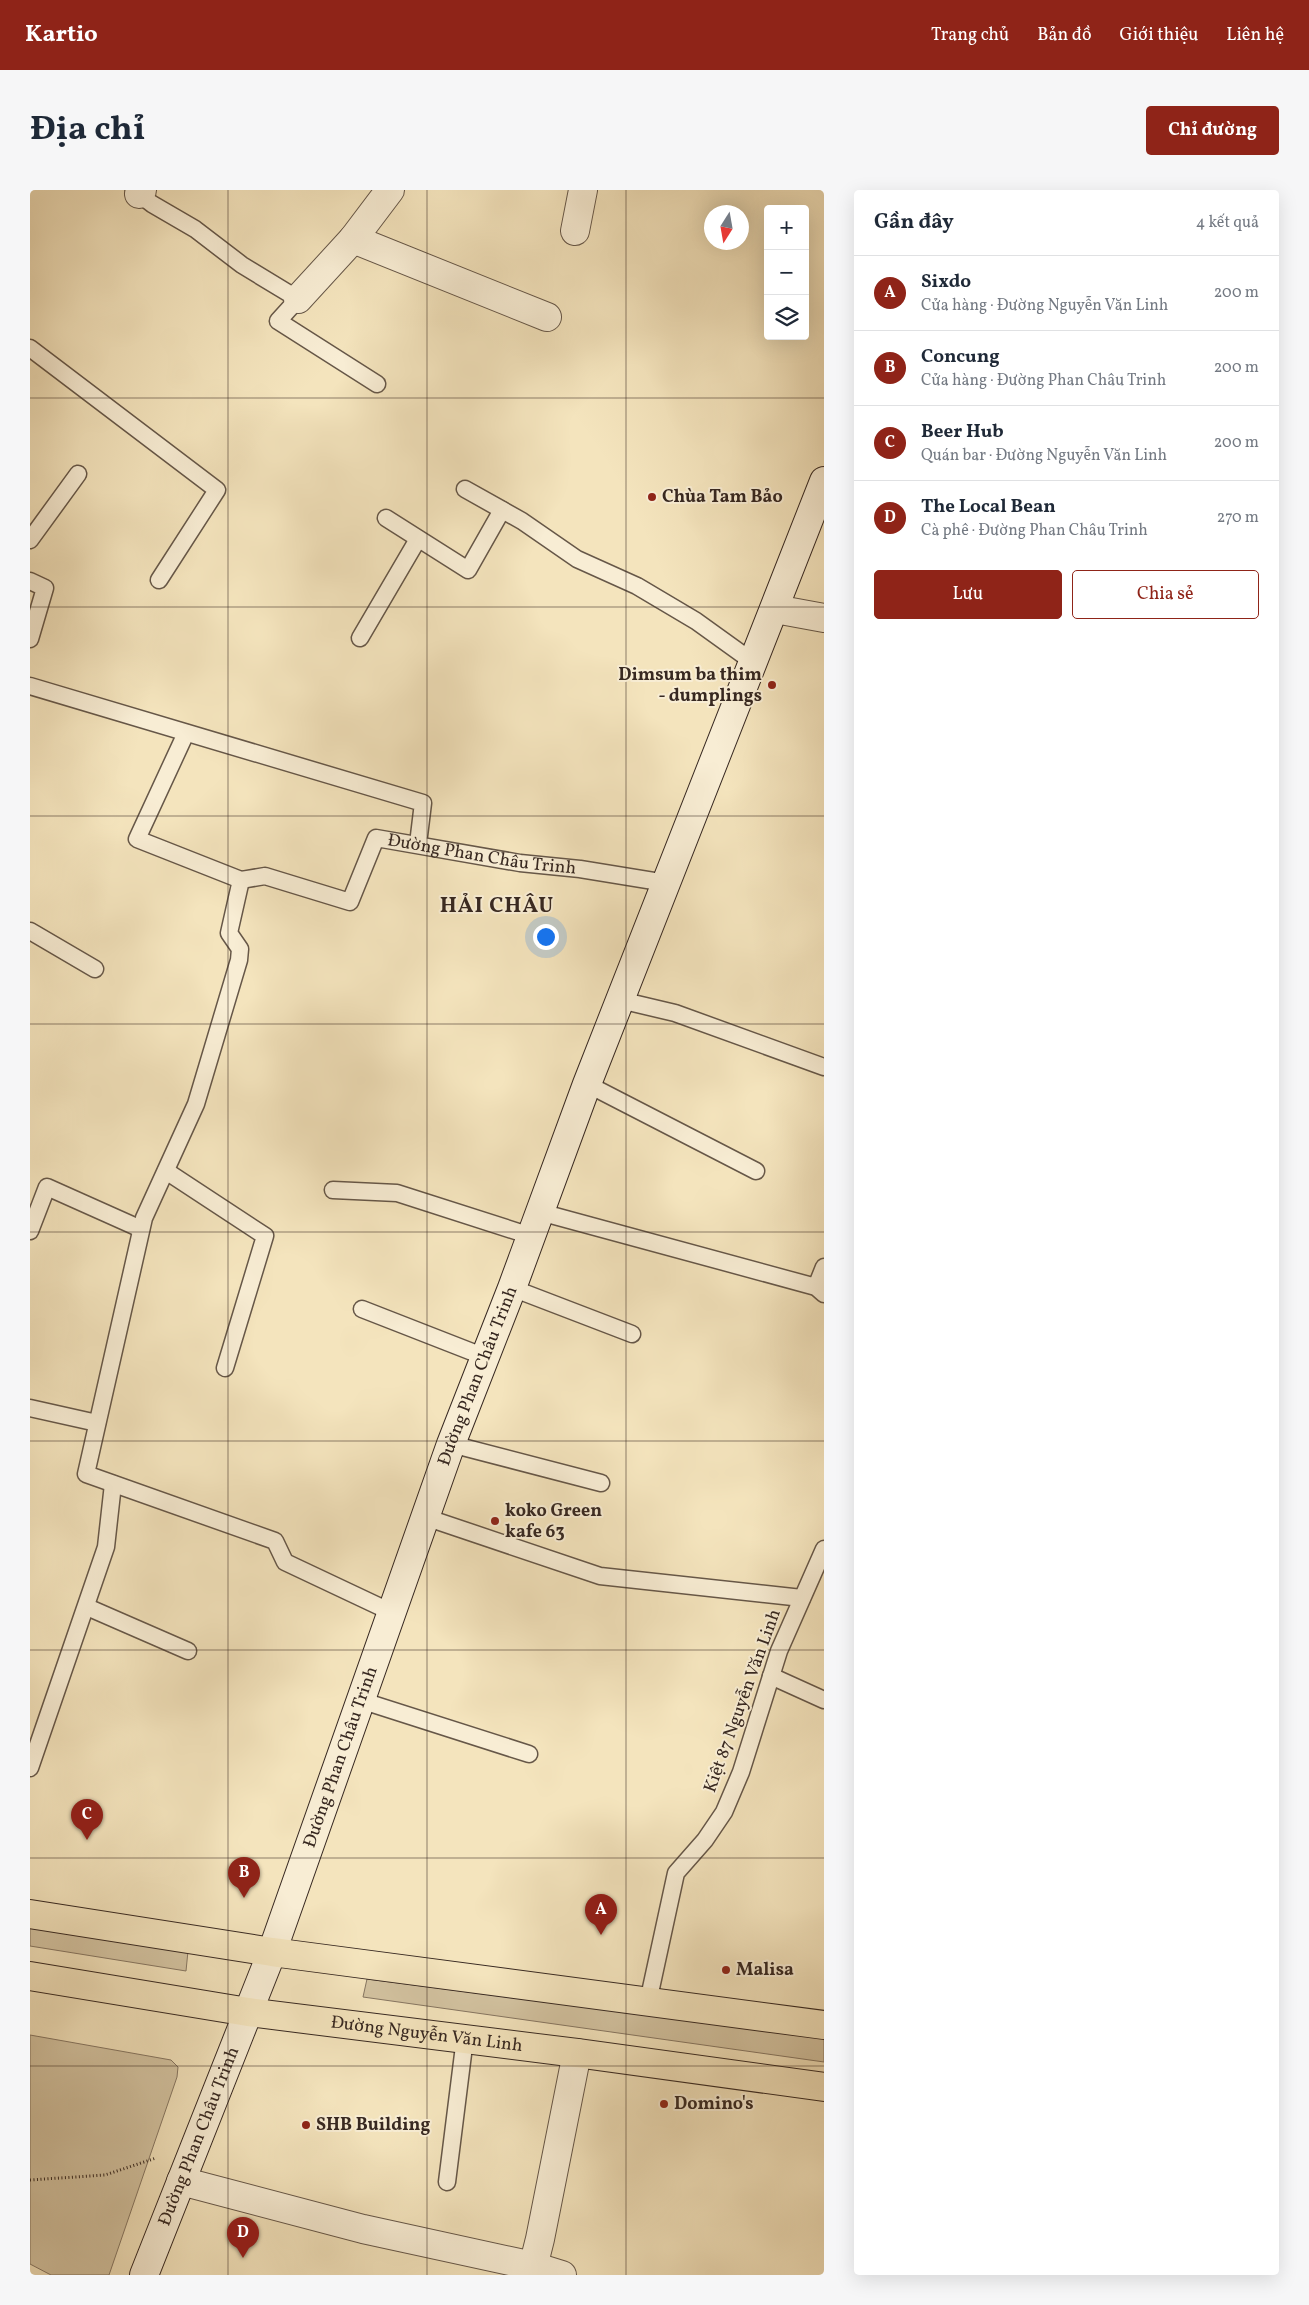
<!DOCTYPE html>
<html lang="vi">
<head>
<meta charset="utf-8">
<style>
  :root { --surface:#fff; --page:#f6f6f7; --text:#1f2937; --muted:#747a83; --line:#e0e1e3; --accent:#8f2418 }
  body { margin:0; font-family:Vollkorn,serif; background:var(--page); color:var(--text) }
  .controls { position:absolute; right:15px; top:15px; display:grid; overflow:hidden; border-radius:5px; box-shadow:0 5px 20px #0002 }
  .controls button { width:45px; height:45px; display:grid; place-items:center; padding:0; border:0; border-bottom:1px solid var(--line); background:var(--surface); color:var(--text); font:25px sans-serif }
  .compass { position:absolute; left:674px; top:15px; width:45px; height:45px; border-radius:50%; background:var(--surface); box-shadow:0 5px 20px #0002; rotate:191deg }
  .you { position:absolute; left:515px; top:746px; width:18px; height:18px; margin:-12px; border:4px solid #fff; border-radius:50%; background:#1a73e8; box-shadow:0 0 0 8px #1a73e833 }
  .badge { display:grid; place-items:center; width:32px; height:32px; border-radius:50%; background:var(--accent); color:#fff; font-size:16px; font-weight:700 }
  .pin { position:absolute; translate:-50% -41px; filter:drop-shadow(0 1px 2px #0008) }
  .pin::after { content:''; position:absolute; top:26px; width:18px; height:15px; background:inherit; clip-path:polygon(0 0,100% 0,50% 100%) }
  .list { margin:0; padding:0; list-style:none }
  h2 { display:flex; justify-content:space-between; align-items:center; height:65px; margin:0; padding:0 20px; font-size:21px }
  h2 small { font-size:16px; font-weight:400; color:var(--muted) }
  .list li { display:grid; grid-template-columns:32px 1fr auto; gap:15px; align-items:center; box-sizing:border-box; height:75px; padding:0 20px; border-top:1px solid var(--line) }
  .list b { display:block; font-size:19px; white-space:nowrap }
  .list p { margin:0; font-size:16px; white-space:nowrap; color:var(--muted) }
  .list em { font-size:16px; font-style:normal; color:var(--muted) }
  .actions { display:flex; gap:10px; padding:15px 20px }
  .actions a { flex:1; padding:11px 0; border:1px solid var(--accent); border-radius:5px; text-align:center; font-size:18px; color:var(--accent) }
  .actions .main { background:var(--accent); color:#fff }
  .icon { flex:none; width:28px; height:28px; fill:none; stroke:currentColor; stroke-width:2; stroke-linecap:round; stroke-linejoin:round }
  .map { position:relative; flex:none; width:794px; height:2085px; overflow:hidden; border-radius:5px }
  header { display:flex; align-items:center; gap:30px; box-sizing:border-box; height:70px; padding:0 25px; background:var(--accent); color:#fff }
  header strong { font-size:24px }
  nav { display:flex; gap:28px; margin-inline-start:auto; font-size:18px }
  .intro { display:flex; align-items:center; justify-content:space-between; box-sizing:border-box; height:120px; padding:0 30px }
  h1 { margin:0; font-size:35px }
  .button { padding:12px 22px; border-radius:5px; background:var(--accent); color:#fff; font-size:18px; font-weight:700 }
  main { display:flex; gap:30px; padding:0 30px }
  aside { flex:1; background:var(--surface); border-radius:5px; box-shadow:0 5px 20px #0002 }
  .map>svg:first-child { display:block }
  .green { fill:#d4c4a2; stroke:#867662 }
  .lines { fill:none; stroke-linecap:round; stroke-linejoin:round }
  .lane-casing { stroke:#665748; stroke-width:19 }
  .street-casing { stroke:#665748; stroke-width:30 }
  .secondary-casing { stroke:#372821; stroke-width:30 }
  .primary-casing { stroke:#372821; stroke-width:30 }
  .path { stroke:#372821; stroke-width:3; stroke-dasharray:1 2.5; stroke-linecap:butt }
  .lane { stroke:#f8edd4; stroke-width:16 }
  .street { stroke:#f8edd4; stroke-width:28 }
  .secondary { stroke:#f8edd4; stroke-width:28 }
  .primary { stroke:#f4e4bd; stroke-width:28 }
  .grid { fill:none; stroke:#372821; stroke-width:1; stroke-opacity:0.55 }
  .poi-dot { fill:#8f2418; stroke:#f8edd4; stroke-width:2 }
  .labels { text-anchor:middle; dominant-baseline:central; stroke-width:4; stroke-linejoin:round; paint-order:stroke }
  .poi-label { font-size:18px; font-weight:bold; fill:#372821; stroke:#f8edd4; text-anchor:start }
  .street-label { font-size:18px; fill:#372821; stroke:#f8edd4 }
  .district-label { font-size:22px; font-weight:bold; letter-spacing:1px; fill:#372821; stroke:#f8edd4 }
</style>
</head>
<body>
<header>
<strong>Kartio</strong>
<nav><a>Trang chủ</a><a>Bản đồ</a><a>Giới thiệu</a><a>Liên hệ</a></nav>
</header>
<div class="intro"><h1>Địa chỉ</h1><a class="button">Chỉ đường</a></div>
<main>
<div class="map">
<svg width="794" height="2085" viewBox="0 0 794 2085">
  <rect width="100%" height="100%" fill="#f4e4bd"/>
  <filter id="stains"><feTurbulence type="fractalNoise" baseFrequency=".004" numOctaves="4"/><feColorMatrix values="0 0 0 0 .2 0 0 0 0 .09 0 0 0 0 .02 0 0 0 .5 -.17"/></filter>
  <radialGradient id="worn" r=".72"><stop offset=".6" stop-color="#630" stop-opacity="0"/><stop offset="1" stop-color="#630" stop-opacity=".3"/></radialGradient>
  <g class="green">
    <polygon points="0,1736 158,1761 156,1781 0,1756"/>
    <polygon points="337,1789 794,1848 794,1872 333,1807"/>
    <polygon points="0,1845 141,1870 148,1877 147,1887 79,2085 21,2085 0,2074"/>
  </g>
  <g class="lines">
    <g class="lane-casing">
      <g id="lane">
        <polyline points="104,0 122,14 165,39 212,75 268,109 248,131 347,194"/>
        <polyline points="0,158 187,300 129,390"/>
        <polyline points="435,299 492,331 547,369 607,396 666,431 723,472"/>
        <polyline points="356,328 438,380 472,320"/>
        <polyline points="0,350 48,284"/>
        <polyline points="0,391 15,398 0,449"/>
        <polyline points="330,448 388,349"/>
        <polyline points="0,496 393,613 388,654"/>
        <path id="s1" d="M 156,543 L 107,649 L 211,690 L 235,686 L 320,712 L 346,648 L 490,673 L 550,679 L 636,693"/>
        <polyline points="211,690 199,743 210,759 209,770 166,914 114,1028 56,1284 245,1351 255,1372 361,1422"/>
        <polyline points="0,741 65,779"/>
        <polyline points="590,810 645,823 794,877"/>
        <polyline points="557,894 726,981"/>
        <polyline points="136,981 235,1046 195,1178"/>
        <polyline points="303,1000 367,1003 501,1046"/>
        <polyline points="510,1022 786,1097 794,1104"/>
        <polyline points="0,1041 17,997 111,1039"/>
        <polyline points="786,1097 794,1077"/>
        <polyline points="482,1098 602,1144"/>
        <polyline points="332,1119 455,1167"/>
        <polyline points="0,1218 67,1233"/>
        <polyline points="421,1254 571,1293"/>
        <polyline points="395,1327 570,1386 772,1408"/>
        <polyline points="57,1417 158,1461"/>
        <polyline points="741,1486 794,1510"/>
        <polyline points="330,1510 499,1564"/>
        <polyline points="0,1578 76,1357 83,1294"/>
        <polyline points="618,1812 646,1683 675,1650 694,1622 711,1582 749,1461 794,1359"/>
        <polyline points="417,1992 435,1848"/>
      </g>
    </g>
    <g class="street-casing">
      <g id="street">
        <polyline points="109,4 112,0"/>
        <polyline points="545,41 553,0"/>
        <polyline points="323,49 517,127"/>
        <polyline points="268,109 323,49 360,0"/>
        <polyline points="745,419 794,428"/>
        <polyline points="151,1991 333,2039 503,2076 532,2085"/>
        <polyline points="501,2085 510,2049 547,1863"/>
      </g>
    </g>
    <g class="secondary-casing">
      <g id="secondary">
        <path id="s2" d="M 114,2085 L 242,1762 L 421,1254 L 482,1098 L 557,894 L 794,291"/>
      </g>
    </g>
    <g class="primary-casing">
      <g id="primary">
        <polyline points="0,1724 242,1762 794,1835"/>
        <path id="s3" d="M 0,1786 L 218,1822 L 547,1863 L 794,1897"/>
      </g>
    </g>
    <polyline class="path" points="0,1990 75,1985 126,1968"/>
    <use href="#lane" class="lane"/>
    <use href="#street" class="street"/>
    <use href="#secondary" class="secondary"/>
    <use href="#primary" class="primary"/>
  </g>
  <path class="grid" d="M 198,0 L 198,2085M 397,0 L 397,2085M 596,0 L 596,2085M 0,208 L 794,208M 0,417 L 794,417M 0,626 L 794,626M 0,834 L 794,834M 0,1042 L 794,1042M 0,1251 L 794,1251M 0,1460 L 794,1460M 0,1668 L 794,1668M 0,1876 L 794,1876"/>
  <g class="poi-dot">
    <circle cx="622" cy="307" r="5"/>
    <circle cx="742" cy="495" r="5"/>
    <circle cx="465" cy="1331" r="5"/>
    <circle cx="696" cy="1780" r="5"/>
    <circle cx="634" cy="1914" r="5"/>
    <circle cx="276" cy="1935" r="5"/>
  </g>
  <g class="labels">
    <g class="poi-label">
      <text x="632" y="307">Chùa Tam Bảo</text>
      <text x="732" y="485" text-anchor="end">Dimsum ba thim<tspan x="732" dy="21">- dumplings</tspan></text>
      <text x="475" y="1321">koko Green<tspan x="475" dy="21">kafe 63</tspan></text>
      <text x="706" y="1780">Malisa</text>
      <text x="644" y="1914">Domino's</text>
      <text x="286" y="1935">SHB Building</text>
    </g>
    <g class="street-label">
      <text stroke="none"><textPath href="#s1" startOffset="518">Đường Phan Châu Trinh</textPath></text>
      <text stroke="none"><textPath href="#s2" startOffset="959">Đường Phan Châu Trinh</textPath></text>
      <text transform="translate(713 1511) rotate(-70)">Kiệt 87 Nguyễn Văn Linh</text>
      <text stroke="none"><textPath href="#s2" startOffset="554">Đường Phan Châu Trinh</textPath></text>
      <text stroke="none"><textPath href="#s3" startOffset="401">Đường Nguyễn Văn Linh</textPath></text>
      <text stroke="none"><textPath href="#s2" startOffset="149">Đường Phan Châu Trinh</textPath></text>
    </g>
    <g class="district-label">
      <text x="467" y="716">HẢI CHÂU</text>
    </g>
  </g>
  <rect width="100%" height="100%" filter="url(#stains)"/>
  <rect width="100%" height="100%" fill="url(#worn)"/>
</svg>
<div class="controls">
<button>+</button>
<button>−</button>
<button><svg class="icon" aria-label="layers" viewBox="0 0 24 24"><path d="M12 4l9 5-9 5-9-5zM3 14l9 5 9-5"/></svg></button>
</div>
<svg class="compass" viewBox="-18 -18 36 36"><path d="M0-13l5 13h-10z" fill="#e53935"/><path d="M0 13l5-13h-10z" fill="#747a83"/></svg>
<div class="you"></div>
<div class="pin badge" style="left:571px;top:1745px">A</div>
<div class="pin badge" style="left:214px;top:1708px">B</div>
<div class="pin badge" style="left:57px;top:1650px">C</div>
<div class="pin badge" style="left:213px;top:2068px">D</div>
</div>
<aside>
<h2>Gần đây<small>4 kết quả</small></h2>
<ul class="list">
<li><span class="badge">A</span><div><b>Sixdo</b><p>Cửa hàng · Đường Nguyễn Văn Linh</p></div><em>200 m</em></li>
<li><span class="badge">B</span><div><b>Concung</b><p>Cửa hàng · Đường Phan Châu Trinh</p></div><em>200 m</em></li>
<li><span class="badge">C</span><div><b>Beer Hub</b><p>Quán bar · Đường Nguyễn Văn Linh</p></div><em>200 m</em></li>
<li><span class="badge">D</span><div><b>The Local Bean</b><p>Cà phê · Đường Phan Châu Trinh</p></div><em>270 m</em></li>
</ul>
<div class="actions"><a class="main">Lưu</a><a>Chia sẻ</a></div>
</aside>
</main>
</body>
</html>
